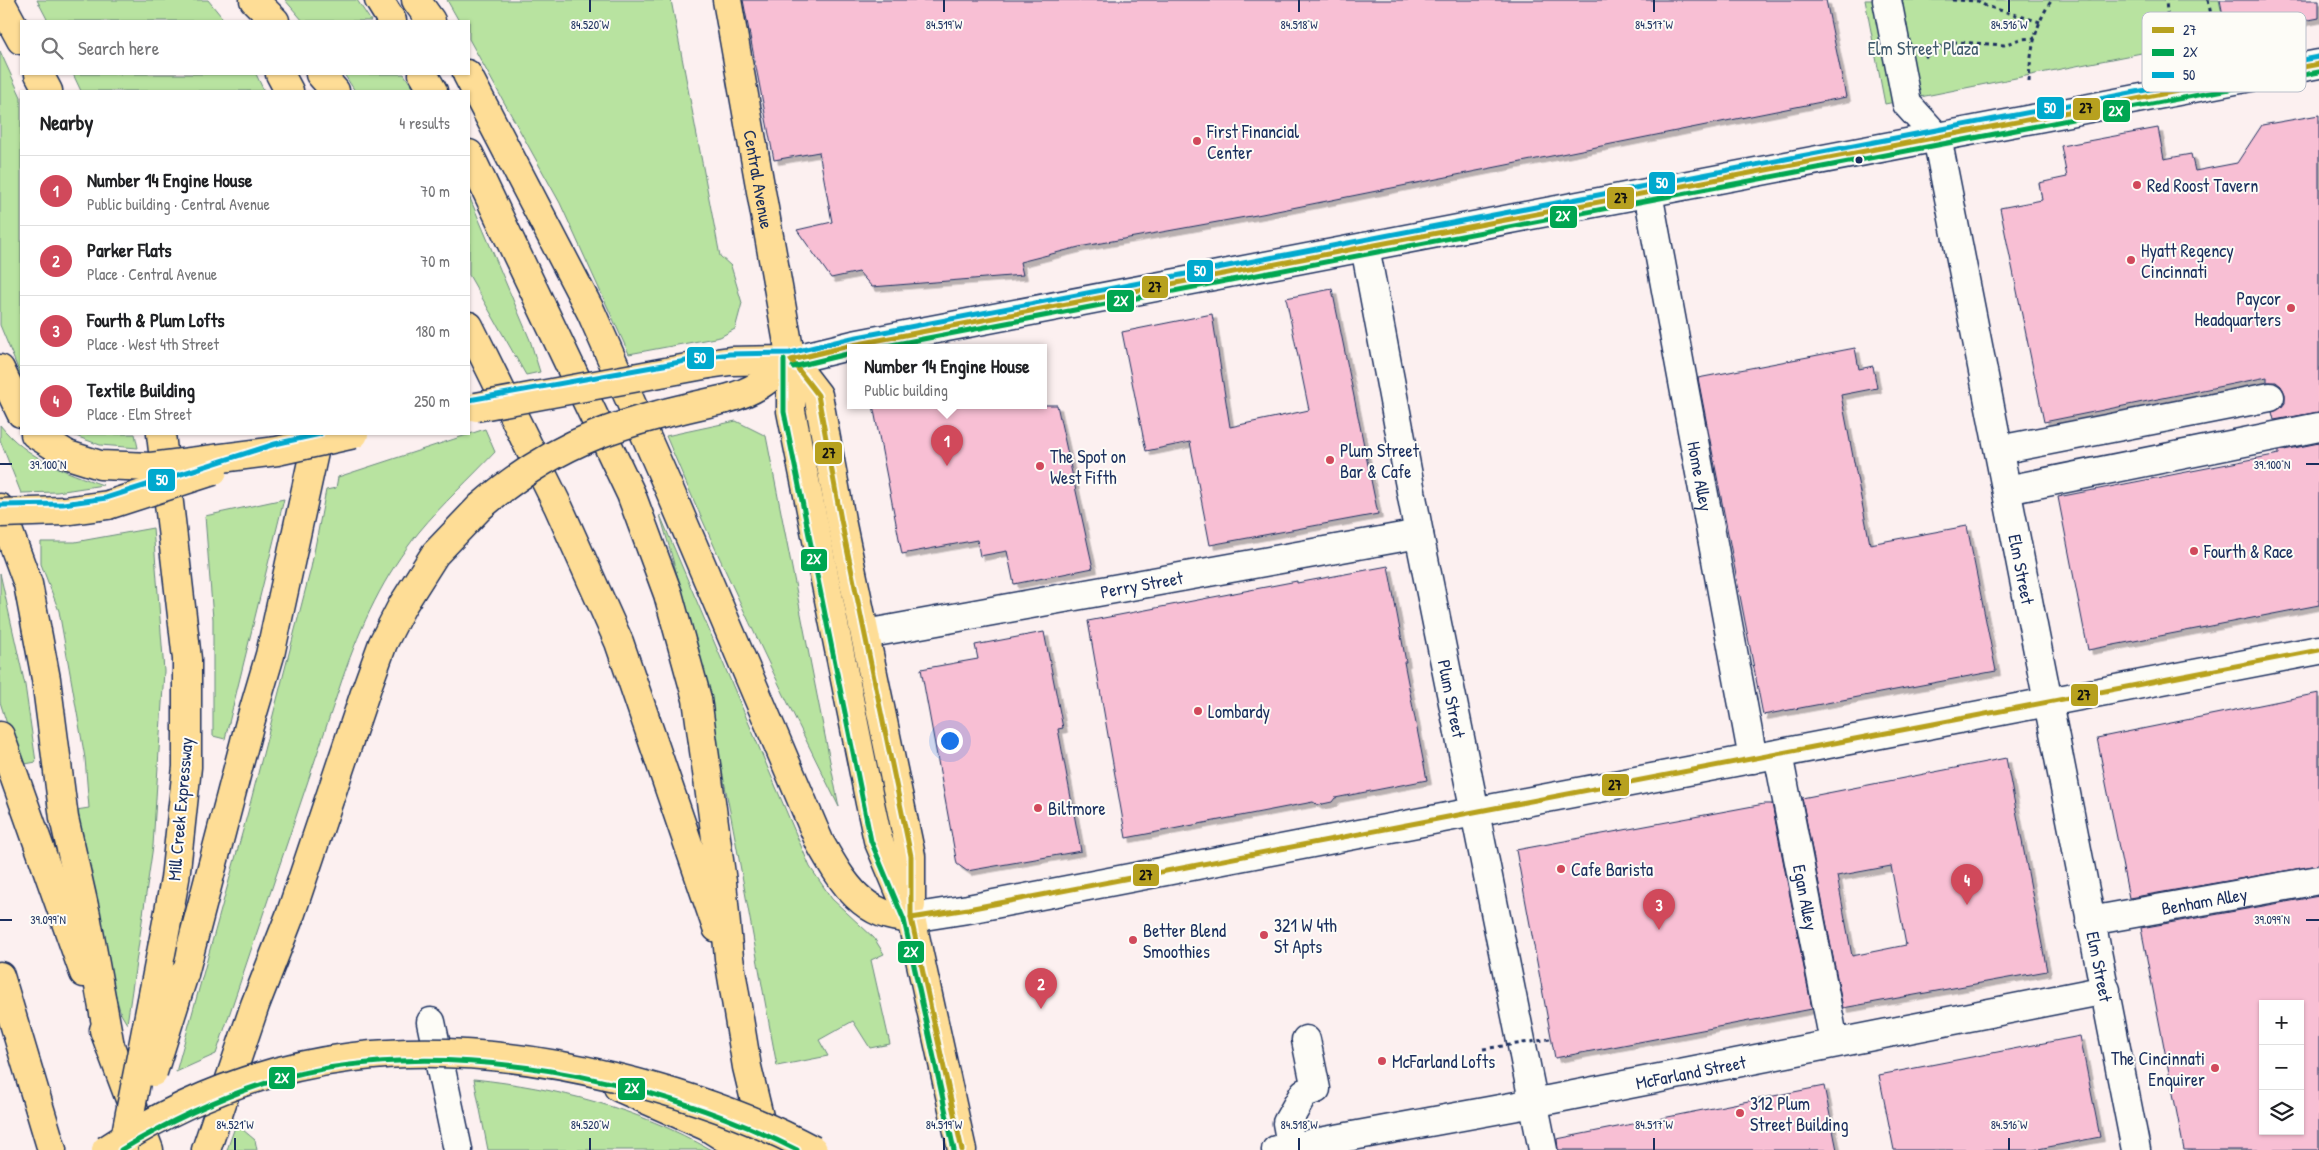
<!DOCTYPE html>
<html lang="en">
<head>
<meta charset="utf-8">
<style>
  :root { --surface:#fff; --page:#f2f2f2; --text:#202124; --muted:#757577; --line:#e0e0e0; --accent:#d1495b }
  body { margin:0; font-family:"Patrick Hand",sans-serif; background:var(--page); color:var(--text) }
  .controls { position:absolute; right:15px; bottom:15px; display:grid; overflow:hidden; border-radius:0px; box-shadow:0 1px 4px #0004 }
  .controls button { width:45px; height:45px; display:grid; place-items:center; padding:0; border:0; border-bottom:1px solid var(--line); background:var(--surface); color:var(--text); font:25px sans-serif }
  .you { position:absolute; left:949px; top:740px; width:18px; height:18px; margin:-12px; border:4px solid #fff; border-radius:50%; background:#1a73e8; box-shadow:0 0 0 8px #1a73e833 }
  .badge { display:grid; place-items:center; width:32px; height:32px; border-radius:50%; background:var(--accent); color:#fff; font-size:16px; font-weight:700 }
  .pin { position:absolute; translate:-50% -41px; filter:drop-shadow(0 1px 2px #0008) }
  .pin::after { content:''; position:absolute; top:26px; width:18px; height:15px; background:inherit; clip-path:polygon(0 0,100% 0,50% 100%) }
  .popup { position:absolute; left:847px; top:344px; width:200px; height:65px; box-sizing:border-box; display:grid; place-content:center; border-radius:0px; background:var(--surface); filter:drop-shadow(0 1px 4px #0005); font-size:16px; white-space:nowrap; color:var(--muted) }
  .popup b { font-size:19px; color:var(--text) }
  .popup::after { content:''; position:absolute; left:50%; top:100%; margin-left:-10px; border:10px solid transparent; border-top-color:var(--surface) }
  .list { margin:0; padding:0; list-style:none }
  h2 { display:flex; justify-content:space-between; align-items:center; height:65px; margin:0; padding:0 20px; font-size:21px }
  h2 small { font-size:16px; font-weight:400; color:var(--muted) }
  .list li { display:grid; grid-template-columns:32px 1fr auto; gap:15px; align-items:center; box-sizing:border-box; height:70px; padding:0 20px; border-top:1px solid var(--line) }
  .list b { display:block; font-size:19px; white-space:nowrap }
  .list p { margin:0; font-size:16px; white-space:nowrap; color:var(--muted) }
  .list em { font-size:16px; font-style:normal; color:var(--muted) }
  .icon { flex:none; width:28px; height:28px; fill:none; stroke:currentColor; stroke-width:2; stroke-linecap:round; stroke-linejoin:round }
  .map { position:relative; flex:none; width:2319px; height:1150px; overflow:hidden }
  .search { position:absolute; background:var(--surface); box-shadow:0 1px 4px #0004; left:20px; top:20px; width:450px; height:55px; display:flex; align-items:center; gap:12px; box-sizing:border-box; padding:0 18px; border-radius:0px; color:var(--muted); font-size:19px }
  .panel { position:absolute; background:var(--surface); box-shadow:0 1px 4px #0004; left:20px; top:90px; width:450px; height:345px; border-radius:0px }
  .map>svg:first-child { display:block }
  .green { fill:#b8e3a0; stroke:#6a897f }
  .building { fill:#f8bfd4; stroke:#1b2f5e; fill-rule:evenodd; filter:url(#shadow) }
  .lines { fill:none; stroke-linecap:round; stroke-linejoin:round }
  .minor-casing { stroke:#1b2f5e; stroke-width:31 }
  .major-casing { stroke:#1b2f5e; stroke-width:31 }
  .highway-casing { stroke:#1b2f5e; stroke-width:31 }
  .path { stroke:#1b2f5e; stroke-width:3; stroke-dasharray:4 4; stroke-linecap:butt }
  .minor { stroke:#fdfcf7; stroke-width:28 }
  .major { stroke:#fedd96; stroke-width:28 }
  .highway { stroke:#fedd96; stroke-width:28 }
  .highway-bridge-casing { stroke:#1b2f5e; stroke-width:31; stroke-linecap:butt }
  .path-bridge { stroke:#1b2f5e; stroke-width:3; stroke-dasharray:4 4; stroke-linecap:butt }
  .highway-bridge { stroke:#fedd96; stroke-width:28 }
  .bus-1-casing { stroke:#fdfcf7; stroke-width:9 }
  .bus-2-casing { stroke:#fdfcf7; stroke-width:9 }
  .bus-3-casing { stroke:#fdfcf7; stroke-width:9 }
  .bus-1 { stroke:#b7a11f; stroke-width:5 }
  .bus-2 { stroke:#00a651; stroke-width:5 }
  .bus-3 { stroke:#00a9ce; stroke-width:5 }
  .ticks { fill:none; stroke:#1b2f5e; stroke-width:2 }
  .poi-dot { fill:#d1495b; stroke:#fdfcf7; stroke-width:2 }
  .bus-dot { fill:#1b2f5e; stroke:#fdfcf7; stroke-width:2 }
  .labels { text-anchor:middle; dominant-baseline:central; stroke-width:4; stroke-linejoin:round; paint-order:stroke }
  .park-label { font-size:18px; fill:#425c6e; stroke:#fdfcf7 }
  .poi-label { font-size:18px; fill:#1b2f5e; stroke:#fdfcf7; text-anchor:start }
  .street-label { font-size:18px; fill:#1b2f5e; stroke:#fdfcf7 }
  .key { fill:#fdfcf7; stroke:#b9bec9; stroke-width:1 }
  .key-label { font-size:14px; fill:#1b2f5e }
  .ticks-label { font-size:12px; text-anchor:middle; fill:#1b2f5e; stroke:#fdfcf7; stroke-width:4; stroke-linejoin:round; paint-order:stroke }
  .line-badge { stroke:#fdfcf7; stroke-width:2 }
  .badge-label { font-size:14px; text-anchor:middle; font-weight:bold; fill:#fff }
  .pale-badge-label { font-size:14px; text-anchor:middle; font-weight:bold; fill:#111 }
</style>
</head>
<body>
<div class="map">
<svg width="2319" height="1150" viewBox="0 0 2319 1150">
  <defs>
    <filter id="shadow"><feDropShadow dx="4.5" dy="4.5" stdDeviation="0" flood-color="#0004"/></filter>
  </defs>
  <rect width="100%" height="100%" fill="#fcf0f0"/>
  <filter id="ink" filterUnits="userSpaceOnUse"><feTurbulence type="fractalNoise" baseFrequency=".02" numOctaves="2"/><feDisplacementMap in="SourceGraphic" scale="10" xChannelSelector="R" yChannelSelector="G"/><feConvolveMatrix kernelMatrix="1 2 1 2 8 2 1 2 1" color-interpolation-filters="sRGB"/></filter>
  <g filter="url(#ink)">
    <g class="green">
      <polygon points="37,0 208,0 225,21 48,21"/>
      <polygon points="285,0 357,0 371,21 303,21"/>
      <polygon points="447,0 671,0 720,256 731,266 742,303 735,329 720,337 629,354 560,203 469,39 469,21 459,21"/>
      <polygon points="1865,0 2219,0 2227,36 1885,104"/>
      <polygon points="0,51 21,97 21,376 0,325"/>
      <polygon points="73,74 256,74 264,91 81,91"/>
      <polygon points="344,74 404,74 415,91 355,91"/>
      <polygon points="469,196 530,340 540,372 526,375 469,275"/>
      <path d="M 736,421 L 766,436 L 839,807 C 778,684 719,562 666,436 Z"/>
      <path d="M 0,425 C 26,458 65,472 103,485 L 57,492 L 21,493 L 0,440 Z"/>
      <path d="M 485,429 L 495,452 C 470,479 442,504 419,532 C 384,575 361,625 343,677 L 216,1054 L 176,1072 L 248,812 L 311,568 L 326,490 L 336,488 L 338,477 Z"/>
      <polygon points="70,434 135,434 138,448 100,445"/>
      <polygon points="284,499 225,739 213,736 213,619 205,516"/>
      <path d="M 660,515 L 810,867 L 832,899 L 874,938 L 884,954 L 871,960 L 890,1044 L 870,1048 L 853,1021 L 819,1040 L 828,1056 L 777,1066 C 742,882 714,695 660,515 Z"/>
      <polygon points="153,528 164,671 153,846 127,1024 121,1014 93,916 76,810 89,808 85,758 59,611 41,564 41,542 75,542"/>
      <polygon points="0,573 25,685 36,762 20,765 0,702"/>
      <path d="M 474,1079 C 557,1088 638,1108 711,1150 L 488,1150 Z"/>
      <polygon points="236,1124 255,1140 257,1150 227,1150"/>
    </g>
    <g class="building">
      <polygon points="743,0 1826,0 1846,97 1262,214 1079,247 1020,262 1023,275 872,287 859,272 831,278 797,230 832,222 819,152 774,160"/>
      <polygon points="2220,0 2319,0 2319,18 2227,36"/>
      <polygon points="2319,115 2319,412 2274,420 2272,412 2281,408 2285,403 2285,394 2281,386 2276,382 2267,382 2267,377 2044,422 2000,208 2042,200 2039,183 2067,177 2061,146 2158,128 2164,159 2191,154 2195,171 2237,163 2262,125"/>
      <polygon points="1332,289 1378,514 1210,545 1190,442 1146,451 1122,332 1212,314 1230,427 1309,410 1286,298"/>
      <polygon points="1855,348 1859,369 1873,366 1877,388 1841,395 1870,544 1967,526 1996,671 1763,715 1698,378"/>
      <polygon points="873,405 1057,405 1093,568 1014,584 1007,551 980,556 977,540 902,554"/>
      <polygon points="2319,443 2319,605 2088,650 2058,497 2279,454 2279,451"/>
      <polygon points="1388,566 1406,662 1404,662 1427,780 1335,798 1332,802 1318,805 1313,802 1126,838 1088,621 1297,581 1297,583"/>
      <polygon points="1044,632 1063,728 1058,729 1081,851 967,871 957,864 921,669 978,659 975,645"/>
      <polygon points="2319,693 2319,865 2129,898 2097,738"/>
      <path d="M 2006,758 L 2047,971 L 1843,1008 L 1802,798 ZM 1891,866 L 1906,945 L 1852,956 L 1837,876 Z"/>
      <polygon points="1764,804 1772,804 1812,1009 1555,1058 1516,850"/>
      <path d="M 2319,896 L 2319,1150 L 2184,1150 L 2141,928 ZM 2263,1004 L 2300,1004 L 2300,1131 L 2263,1131 Z"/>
      <polygon points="2080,1036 2100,1137 2033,1150 1894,1150 1879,1075"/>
      <polygon points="1824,1086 1837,1150 1558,1150 1557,1139"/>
    </g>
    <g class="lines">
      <g class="minor-casing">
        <g id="minor">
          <path id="s1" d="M 1887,0 L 1907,104 L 1937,137 L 2136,1150"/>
          <path id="s2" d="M 1648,193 L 1753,759"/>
          <path id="s3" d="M 1365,247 L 1419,534 L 1543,1150"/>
          <polyline points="791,360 853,345 2319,64"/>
          <polyline points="1999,450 2270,397"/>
          <polyline points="2007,490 2319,427"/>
          <path id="s4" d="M 865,634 L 1419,534"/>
          <path id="s5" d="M 1778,754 L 1834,1042"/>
          <polyline points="911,918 968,909 2319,650"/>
          <path id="s6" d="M 2090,921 L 2319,880"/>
          <polyline points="431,1022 458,1150"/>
          <path id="s7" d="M 1276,1150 L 1533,1103 L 2106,990"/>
          <polyline points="1292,1150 1287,1123 1304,1093 1316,1089 1306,1040"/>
        </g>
      </g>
      <g class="major-casing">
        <g id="major">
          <path id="s8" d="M 727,0 L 791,360 L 791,411 L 870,803 L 878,840 L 911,918 L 962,1150"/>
          <polyline points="791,360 818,395 841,520 911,856 911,905"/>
        </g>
      </g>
      <g class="highway-casing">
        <g id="highway">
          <polyline points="254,0 275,21"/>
          <polyline points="379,0 392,21"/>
          <polyline points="416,0 431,21"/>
          <polyline points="0,1 21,40"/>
          <polyline points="39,74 48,91"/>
          <polyline points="280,74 289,91"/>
          <polyline points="320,74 335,91"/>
          <polyline points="423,74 433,91"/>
          <path d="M 467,74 L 591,312 L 670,491 L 820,843 C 842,881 862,918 911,918"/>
          <polyline points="469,154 631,494 668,594 697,699 722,882 729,958 747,1067 767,1150"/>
          <polyline points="469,326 558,506 619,642 717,928"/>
          <polyline points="709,364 730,361 791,360"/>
          <polyline points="0,369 21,413"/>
          <path d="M 726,399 C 756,391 768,380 791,360"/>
          <polyline points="35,434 68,455"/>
          <polyline points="161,434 187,659 187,767 175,879 163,943"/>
          <polyline points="0,508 28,584 46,679 64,818 86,915 110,1046"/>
          <polyline points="64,511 108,505"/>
          <polyline points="0,736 84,973"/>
          <polyline points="184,974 249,726 270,655 318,434"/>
          <polyline points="0,976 52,1150"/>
          <polyline points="104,1030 149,1150"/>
          <polyline points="618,1087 706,1126 744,1150"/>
          <polyline points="206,1150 255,1005 291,913 367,687 383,643 402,606 435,554 480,507"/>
        </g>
      </g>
      <g class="path">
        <polyline points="1952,0 1978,1 1986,6 2040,22"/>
        <polyline points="2208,0 2217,44"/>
        <polyline points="2161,56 2167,13 2166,0"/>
        <polyline points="1925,57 1941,46 1955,42 2004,45 2020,39 2035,38"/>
        <path d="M 2029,82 C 2030,53 2035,23 2052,0"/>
      </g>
      <use href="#minor" class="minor"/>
      <use href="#major" class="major"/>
      <use href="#highway" class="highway"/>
      <g class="highway-bridge-casing">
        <g id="highway-bridge">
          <polyline points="476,407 709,364"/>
          <polyline points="68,455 100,465 151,467 277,451 354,434"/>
          <polyline points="108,505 213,471"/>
          <path d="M 480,507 C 560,438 625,421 726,399"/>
          <polyline points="0,513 64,511"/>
          <polyline points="153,1072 184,974"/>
          <polyline points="123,1149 163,943"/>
          <path d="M 106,1150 C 265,1044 433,1033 614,1077 C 684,1094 750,1116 813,1150"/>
        </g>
      </g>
      <polyline class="path-bridge" points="1483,1049 1550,1039"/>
      <use href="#highway-bridge" class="highway-bridge"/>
      <g class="bus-1-casing">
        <g id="bus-1">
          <polyline points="911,918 968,909 2319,650"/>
          <polyline points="962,1150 911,918 911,856 841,520 818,395 791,360 853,345 2319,64"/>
        </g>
      </g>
      <g class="bus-2-casing">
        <g id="bus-2">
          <polyline points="881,347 2319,72"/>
          <polyline points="784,360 784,412 871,841 904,920 954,1150"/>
          <polyline points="793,367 851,353"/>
          <path d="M 121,1150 C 175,1118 229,1092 290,1076 C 447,1036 654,1077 797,1150"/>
        </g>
      </g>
      <g class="bus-3-casing">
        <g id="bus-3">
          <polyline points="469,400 708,357 730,354 790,353 852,338 2318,57"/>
          <polyline points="0,505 63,504 106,498 275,444 320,434"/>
        </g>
      </g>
      <use href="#bus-1" class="bus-1"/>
      <use href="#bus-2" class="bus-2"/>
      <use href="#bus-3" class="bus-3"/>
    </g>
  </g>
  <path class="ticks" d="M 590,0 L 590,12M 944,0 L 944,12M 1299,0 L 1299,12M 1654,0 L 1654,12M 2009,0 L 2009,12M 0,464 L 12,464M 2306,464 L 2319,464M 0,920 L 12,920M 2306,920 L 2319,920M 235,1138 L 235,1150M 590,1138 L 590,1150M 944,1138 L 944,1150M 1299,1138 L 1299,1150M 1654,1138 L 1654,1150M 2009,1138 L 2009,1150"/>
  <g class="poi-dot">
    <circle cx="1197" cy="141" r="5"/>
    <circle cx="2137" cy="185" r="5"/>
    <circle cx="2131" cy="260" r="5"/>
    <circle cx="2291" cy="308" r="5"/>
    <circle cx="1330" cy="460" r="5"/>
    <circle cx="1040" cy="466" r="5"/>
    <circle cx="2194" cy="551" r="5"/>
    <circle cx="1198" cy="711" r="5"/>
    <circle cx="1038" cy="808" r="5"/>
    <circle cx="1561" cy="869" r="5"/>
    <circle cx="1264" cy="935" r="5"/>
    <circle cx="1133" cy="940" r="5"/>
    <circle cx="1382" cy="1061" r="5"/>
    <circle cx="2215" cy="1068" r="5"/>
    <circle cx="1740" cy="1113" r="5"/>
  </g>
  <circle class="bus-dot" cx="1859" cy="160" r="4.5"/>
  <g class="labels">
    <g class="park-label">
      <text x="1923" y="48">Elm Street Plaza</text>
    </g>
    <g class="poi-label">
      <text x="1207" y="131">First Financial<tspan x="1207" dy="21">Center</tspan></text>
      <text x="2147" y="185">Red Roost Tavern</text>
      <text x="2141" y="250">Hyatt Regency<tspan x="2141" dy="21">Cincinnati</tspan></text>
      <text x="2281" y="298" text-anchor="end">Paycor<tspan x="2281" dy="21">Headquarters</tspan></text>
      <text x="1340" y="450">Plum Street<tspan x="1340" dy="21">Bar &amp; Cafe</tspan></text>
      <text x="1050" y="456">The Spot on<tspan x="1050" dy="21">West Fifth</tspan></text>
      <text x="2204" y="551">Fourth &amp; Race</text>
      <text x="1208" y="711">Lombardy</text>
      <text x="1048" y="808">Biltmore</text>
      <text x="1571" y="869">Cafe Barista</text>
      <text x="1274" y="925">321 W 4th<tspan x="1274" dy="21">St Apts</tspan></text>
      <text x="1143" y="930">Better Blend<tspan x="1143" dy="21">Smoothies</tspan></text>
      <text x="2205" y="1058" text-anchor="end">The Cincinnati<tspan x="2205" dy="21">Enquirer</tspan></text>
      <text x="1392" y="1061">McFarland Lofts</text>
      <text x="1750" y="1103">312 Plum<tspan x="1750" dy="21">Street Building</tspan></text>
    </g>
    <g class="street-label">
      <text stroke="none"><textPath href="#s8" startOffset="182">Central Avenue</textPath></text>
      <text stroke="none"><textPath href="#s2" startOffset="288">Home Alley</textPath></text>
      <text stroke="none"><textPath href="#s1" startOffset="591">Elm Street</textPath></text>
      <text stroke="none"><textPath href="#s4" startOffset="281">Perry Street</textPath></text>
      <text stroke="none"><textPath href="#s3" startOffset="460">Plum Street</textPath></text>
      <text transform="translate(180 809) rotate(-85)">Mill Creek Expressway</text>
      <text stroke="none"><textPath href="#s5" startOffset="146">Egan Alley</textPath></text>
      <text stroke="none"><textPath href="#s6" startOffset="116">Benham Alley</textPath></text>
      <text stroke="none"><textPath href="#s1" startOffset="996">Elm Street</textPath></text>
      <text stroke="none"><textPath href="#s7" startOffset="422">McFarland Street</textPath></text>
    </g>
  </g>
  <rect x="2142" y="12" width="164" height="80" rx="8" class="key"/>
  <rect x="2152" y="27" width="22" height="6" fill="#b7a11f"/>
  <rect x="2152" y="49" width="22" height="7" fill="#00a651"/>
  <rect x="2152" y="72" width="22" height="6" fill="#00a9ce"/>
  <g class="key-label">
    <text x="2183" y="35">27</text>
    <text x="2183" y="57">2X</text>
    <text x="2183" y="80">50</text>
  </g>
  <g class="ticks-label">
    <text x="590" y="29">84.520°W</text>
    <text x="944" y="29">84.519°W</text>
    <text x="1299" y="29">84.518°W</text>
    <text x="1654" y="29">84.517°W</text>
    <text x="2009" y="29">84.516°W</text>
    <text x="48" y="469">39.100°N</text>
    <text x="2272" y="469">39.100°N</text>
    <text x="48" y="924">39.099°N</text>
    <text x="2272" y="924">39.099°N</text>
    <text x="235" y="1129">84.521°W</text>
    <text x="590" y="1129">84.520°W</text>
    <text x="944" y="1129">84.519°W</text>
    <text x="1299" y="1129">84.518°W</text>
    <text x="1654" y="1129">84.517°W</text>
    <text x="2009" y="1129">84.516°W</text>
  </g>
  <g class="line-badge">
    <rect x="2036" y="96" width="29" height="24" rx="5" fill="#00a9ce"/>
    <rect x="2072" y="97" width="29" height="24" rx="5" fill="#b7a11f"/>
    <rect x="2102" y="99" width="29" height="24" rx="5" fill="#00a651"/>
    <rect x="1648" y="171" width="28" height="24" rx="5" fill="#00a9ce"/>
    <rect x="1606" y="186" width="29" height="24" rx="5" fill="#b7a11f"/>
    <rect x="1549" y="205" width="29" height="24" rx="5" fill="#00a651"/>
    <rect x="1186" y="259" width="28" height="24" rx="5" fill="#00a9ce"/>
    <rect x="1141" y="275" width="28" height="24" rx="5" fill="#b7a11f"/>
    <rect x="1106" y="289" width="29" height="24" rx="5" fill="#00a651"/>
    <rect x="686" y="346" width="29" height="24" rx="5" fill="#00a9ce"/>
    <rect x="814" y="441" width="29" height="24" rx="5" fill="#b7a11f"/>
    <rect x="147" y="468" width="29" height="24" rx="5" fill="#00a9ce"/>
    <rect x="800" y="548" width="28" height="24" rx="5" fill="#00a651"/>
    <rect x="2070" y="683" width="29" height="24" rx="5" fill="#b7a11f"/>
    <rect x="1601" y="773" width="29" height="24" rx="5" fill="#b7a11f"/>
    <rect x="1132" y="863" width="28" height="24" rx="5" fill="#b7a11f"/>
    <rect x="897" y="940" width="28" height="24" rx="5" fill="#00a651"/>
    <rect x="268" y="1066" width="28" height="24" rx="5" fill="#00a651"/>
    <rect x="617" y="1077" width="29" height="24" rx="5" fill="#00a651"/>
  </g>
  <g class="badge-label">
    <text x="2050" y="113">50</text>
    <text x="2116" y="116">2X</text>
    <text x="1662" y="188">50</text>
    <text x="1563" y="221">2X</text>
    <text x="1200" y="276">50</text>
    <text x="1121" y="306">2X</text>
    <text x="700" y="363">50</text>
    <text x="162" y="485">50</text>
    <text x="814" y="564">2X</text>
    <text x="911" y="957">2X</text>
    <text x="282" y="1083">2X</text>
    <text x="632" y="1093">2X</text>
  </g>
  <g class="pale-badge-label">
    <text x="2086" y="113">27</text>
    <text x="1621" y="203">27</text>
    <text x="1155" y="292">27</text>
    <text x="829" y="458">27</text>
    <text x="2084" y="700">27</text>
    <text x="1615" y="790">27</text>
    <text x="1146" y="880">27</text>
  </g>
</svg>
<div class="controls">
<button>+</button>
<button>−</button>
<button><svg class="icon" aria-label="layers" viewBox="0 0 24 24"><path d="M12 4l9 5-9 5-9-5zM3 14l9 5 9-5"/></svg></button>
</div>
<div class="you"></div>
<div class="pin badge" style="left:947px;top:466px">1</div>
<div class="popup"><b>Number 14 Engine House</b>Public building</div>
<div class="pin badge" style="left:1041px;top:1009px">2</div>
<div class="pin badge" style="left:1659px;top:930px">3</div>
<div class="pin badge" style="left:1967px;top:905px">4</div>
<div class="search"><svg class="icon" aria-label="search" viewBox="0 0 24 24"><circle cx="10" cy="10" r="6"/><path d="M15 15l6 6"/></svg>Search here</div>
<section class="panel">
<h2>Nearby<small>4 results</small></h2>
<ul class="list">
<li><span class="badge">1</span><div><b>Number 14 Engine House</b><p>Public building · Central Avenue</p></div><em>70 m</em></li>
<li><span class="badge">2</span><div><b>Parker Flats</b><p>Place · Central Avenue</p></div><em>70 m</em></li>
<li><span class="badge">3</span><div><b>Fourth &amp; Plum Lofts</b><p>Place · West 4th Street</p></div><em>180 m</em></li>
<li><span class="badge">4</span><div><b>Textile Building</b><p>Place · Elm Street</p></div><em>250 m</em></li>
</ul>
</section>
</div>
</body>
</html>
